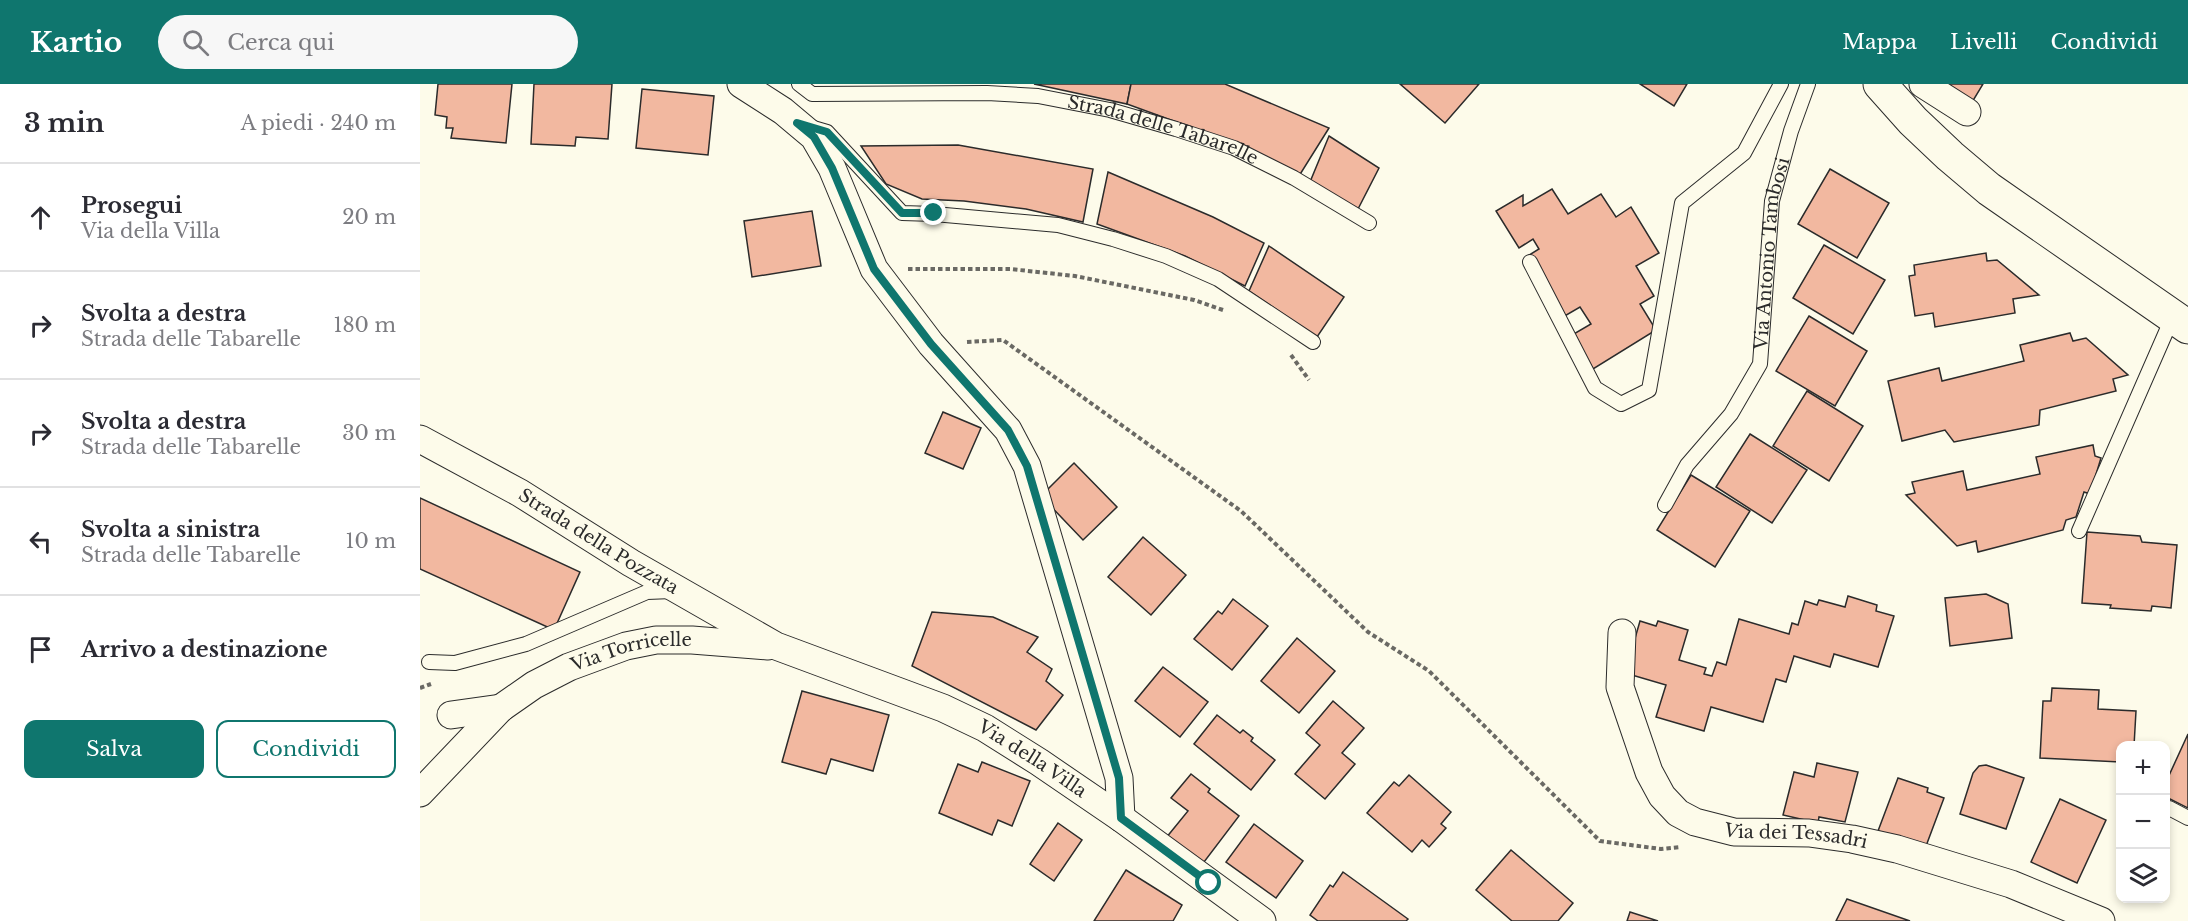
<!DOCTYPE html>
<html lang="it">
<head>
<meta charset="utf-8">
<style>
  :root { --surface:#fff; --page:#f7f7f7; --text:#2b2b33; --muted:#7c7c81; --line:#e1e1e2; --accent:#0f766e }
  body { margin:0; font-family:"Libre Baskerville",serif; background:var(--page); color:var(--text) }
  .controls { position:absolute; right:18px; bottom:18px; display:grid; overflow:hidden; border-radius:12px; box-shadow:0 3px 9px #0003 }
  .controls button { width:54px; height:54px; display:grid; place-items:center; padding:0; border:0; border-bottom:2px solid var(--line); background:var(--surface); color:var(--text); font:30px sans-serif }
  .stop { position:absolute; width:18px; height:18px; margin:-14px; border:4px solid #0f766e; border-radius:50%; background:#fff }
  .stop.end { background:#0f766e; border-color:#fff; box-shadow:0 2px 6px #0008 }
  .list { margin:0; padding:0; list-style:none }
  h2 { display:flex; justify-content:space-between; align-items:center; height:78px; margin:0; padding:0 24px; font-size:26px }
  h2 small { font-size:20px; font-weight:400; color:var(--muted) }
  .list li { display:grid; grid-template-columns:39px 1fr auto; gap:18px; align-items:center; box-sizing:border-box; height:108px; padding:0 24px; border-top:2px solid var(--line) }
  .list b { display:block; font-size:22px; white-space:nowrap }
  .list p { margin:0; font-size:20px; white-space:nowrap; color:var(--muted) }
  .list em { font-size:20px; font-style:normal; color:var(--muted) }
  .actions { display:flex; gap:12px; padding:18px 24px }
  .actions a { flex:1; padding:14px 0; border:2px solid var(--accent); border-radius:12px; text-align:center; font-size:21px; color:var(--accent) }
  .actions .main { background:var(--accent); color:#fff }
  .icon { flex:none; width:33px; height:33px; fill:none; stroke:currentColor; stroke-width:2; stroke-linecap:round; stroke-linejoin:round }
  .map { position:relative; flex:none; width:1768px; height:837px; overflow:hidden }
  header { display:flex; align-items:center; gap:36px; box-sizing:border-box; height:84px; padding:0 30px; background:var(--accent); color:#fff }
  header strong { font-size:28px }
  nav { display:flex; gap:33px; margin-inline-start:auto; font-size:21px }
  .search { width:420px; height:54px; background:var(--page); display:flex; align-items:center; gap:15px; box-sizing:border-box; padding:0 21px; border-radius:33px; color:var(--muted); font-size:22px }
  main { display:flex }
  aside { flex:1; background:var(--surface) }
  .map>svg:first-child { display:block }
  .building { fill:#f2b8a0; stroke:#2b2b2b; stroke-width:1.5 }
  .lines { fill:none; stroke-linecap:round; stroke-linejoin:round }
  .service-casing { stroke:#2b2b2b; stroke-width:16 }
  .minor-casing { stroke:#2b2b2b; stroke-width:29 }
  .secondary-casing { stroke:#2b2b2b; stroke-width:35 }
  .path { stroke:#6a6964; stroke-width:4; stroke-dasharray:4.5 3; stroke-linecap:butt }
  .service { stroke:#fdfbea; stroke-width:14 }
  .minor { stroke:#fdfbea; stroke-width:27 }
  .secondary { stroke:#fdfbea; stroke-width:33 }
  .route { stroke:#0f766e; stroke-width:8 }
  .labels { text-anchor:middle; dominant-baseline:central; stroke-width:4.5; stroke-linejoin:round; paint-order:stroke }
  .street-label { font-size:18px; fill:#2b2b2b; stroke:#fdfbea }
</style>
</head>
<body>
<header>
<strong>Kartio</strong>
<div class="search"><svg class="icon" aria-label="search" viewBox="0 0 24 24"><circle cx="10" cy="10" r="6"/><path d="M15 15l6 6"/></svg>Cerca qui</div>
<nav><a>Mappa</a><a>Livelli</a><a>Condividi</a></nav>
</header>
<main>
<aside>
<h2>3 min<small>A piedi · 240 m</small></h2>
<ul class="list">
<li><svg class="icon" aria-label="ahead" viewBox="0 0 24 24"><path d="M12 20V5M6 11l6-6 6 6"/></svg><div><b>Prosegui</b><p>Via della Villa</p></div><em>20 m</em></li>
<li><svg class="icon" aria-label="right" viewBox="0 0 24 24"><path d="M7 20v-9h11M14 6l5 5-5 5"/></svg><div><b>Svolta a destra</b><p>Strada delle Tabarelle</p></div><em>180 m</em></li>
<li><svg class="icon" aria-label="right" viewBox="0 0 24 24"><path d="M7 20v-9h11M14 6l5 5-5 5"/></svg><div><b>Svolta a destra</b><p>Strada delle Tabarelle</p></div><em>30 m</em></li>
<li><svg class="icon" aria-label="left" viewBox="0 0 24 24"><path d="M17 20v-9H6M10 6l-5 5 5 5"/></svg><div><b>Svolta a sinistra</b><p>Strada delle Tabarelle</p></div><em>10 m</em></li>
<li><svg class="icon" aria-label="arrive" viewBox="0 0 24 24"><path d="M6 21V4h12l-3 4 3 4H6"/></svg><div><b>Arrivo a destinazione</b></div></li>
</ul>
<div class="actions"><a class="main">Salva</a><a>Condividi</a></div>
</aside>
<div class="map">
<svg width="1768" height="837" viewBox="0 0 1768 837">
  <rect width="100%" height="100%" fill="#fdfbea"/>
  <g class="building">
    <polygon points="18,0 92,0 86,59 31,54 33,44 26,44 27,33 15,31"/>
    <polygon points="114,0 192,0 188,55 156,53 155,62 111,60"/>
    <polygon points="614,0 711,0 707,20"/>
    <polygon points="711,0 805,0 909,44 879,92 814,59 707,20"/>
    <polygon points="980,0 1059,0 1025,39"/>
    <polygon points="1220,0 1267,0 1254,22"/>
    <polygon points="1517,0 1563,0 1551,20"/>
    <polygon points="222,5 294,12 288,71 216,64"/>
    <polygon points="909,52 959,84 938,125 890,98"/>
    <polygon points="538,61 673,85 663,138 606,125 544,117 502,115 466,100 441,62"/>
    <polygon points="1410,85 1469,119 1437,174 1378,140"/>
    <polygon points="688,88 793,133 844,159 825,202 765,172 677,140"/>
    <polygon points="1132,105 1148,130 1181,110 1196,133 1211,123 1239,169 1216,182 1234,212 1220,220 1236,246 1173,285 1152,251 1171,240 1160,223 1143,233 1106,173 1119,165 1113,155 1099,164 1076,127 1103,111 1103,122"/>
    <polygon points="392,127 401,182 332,193 324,137"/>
    <polygon points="1404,161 1465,196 1433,250 1373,214"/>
    <polygon points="849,162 924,213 897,253 829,207"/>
    <polygon points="1566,169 1567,177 1577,176 1619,211 1593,215 1595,229 1515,243 1513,229 1495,232 1489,192 1495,191 1494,181"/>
    <polygon points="1389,232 1447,267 1415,322 1356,287"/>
    <polygon points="1650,249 1653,257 1666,254 1708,291 1693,295 1696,307 1620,326 1619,341 1534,358 1525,346 1482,357 1468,297 1519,284 1522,297 1604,277 1600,261"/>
    <polygon points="1387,307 1443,342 1409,397 1353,362"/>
    <polygon points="523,328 561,344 543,385 505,369"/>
    <polygon points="1330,350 1387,386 1352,439 1296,403"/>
    <polygon points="1673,361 1675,372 1681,374 1670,410 1664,408 1656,433 1646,436 1643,446 1558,468 1556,457 1537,462 1486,411 1495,409 1492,398 1543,387 1547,406 1620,390 1616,373"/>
    <polygon points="654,379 697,423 663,456 621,412"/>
    <polygon points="1271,391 1330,427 1295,483 1237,446"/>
    <polygon points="0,414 160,488 134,546 0,485"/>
    <polygon points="1667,448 1720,452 1722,458 1757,461 1751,524 1732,522 1731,527 1690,524 1691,521 1662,519"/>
    <polygon points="723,453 766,491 731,531 688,493"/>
    <polygon points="1566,510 1588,520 1592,554 1530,562 1525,514"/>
    <polygon points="1428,512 1457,521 1456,527 1474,532 1458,583 1414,570 1410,583 1374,572 1366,598 1356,595 1343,638 1291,623 1284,647 1236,633 1246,601 1205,589 1220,537 1236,542 1238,537 1268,546 1259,576 1286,584 1284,590 1292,592 1297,578 1306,581 1319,535 1369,550 1372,539 1378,541 1385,517 1397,521 1399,516 1425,523"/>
    <polygon points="813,515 848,542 812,586 774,555 798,527 802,530"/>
    <polygon points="512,528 573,533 618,553 607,568 632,585 626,597 643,611 616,646 492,582"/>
    <polygon points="877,554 915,587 879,629 841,597"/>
    <polygon points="743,583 788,618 760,653 715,617"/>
    <polygon points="1632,604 1679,606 1678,625 1716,627 1714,662 1700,662 1700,678 1620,674 1623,617 1631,617"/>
    <polygon points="382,607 469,631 453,687 411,675 406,690 362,678"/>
    <polygon points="913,617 944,644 922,669 935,680 905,715 875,690 900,661 886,649"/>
    <polygon points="797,631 820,649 823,646 833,654 831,657 855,676 831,706 774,660"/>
    <polygon points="1768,650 1768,724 1746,713 1746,698"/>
    <polygon points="562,678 610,697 592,742 578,736 572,751 519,729 538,680 558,688"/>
    <polygon points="1397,679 1438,688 1425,738 1399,733 1398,739 1363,731 1374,688 1394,693"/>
    <polygon points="1566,681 1604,694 1586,745 1540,730 1553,689 1559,682"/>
    <polygon points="771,690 790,705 788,708 819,732 781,782 746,754 768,727 751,714"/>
    <polygon points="989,691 1031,728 1021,740 1026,744 1009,763 1002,756 992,768 947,729 974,698 979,702"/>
    <polygon points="1478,694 1508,704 1507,708 1524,714 1506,762 1458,747"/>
    <polygon points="1640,715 1686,736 1657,799 1611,778"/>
    <polygon points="638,739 662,756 634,797 610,780"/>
    <polygon points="834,740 883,777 856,814 806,778"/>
    <polygon points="1091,766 1153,819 1138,837 1092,837 1056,806"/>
    <polygon points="706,786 762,821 753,837 674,837"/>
    <polygon points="923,788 988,835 986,837 898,837 890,831 910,801 913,803"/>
    <polygon points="1427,815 1490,837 1416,837"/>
    <polygon points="1210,828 1238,837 1207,837"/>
  </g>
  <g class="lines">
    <g class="service-casing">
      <g id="service">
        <path id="s1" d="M 379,0 L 392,10 L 567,9 L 618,12 L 690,26 L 756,45 L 814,64 L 874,94 L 949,139"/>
        <polyline points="390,43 407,48 482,129 514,130 638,141 693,155 746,172 798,195 893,258"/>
        <polyline points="1110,178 1175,304 1201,320 1229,306 1262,119 1324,69 1361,0"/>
        <path id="s2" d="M 1245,421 L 1267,381 L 1311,330 L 1340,280 L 1352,117 L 1371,47 L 1388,0"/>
        <polyline points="1659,447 1753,232"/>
        <polyline points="9,578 35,579 106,560 227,508 252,507"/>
        <polyline points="1749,724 1768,734"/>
      </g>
    </g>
    <g class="minor-casing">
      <g id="minor">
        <polyline points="321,0 363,27 394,53 412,84 454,185 511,260 588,346 607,382 699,694 701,734"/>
        <polyline points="1503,0 1547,28"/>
        <path id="s3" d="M 0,355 L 100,409 L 211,479 L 356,562 L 523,624 L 565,644 L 619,678 L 701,734 L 842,837"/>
        <path id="s4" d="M 1202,549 L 1200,603 L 1229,688 L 1242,712 L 1258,729 L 1275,738 L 1314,748 L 1389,749 L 1432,755 L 1477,765 L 1591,800 L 1681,837"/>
        <polyline points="31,631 81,624"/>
        <path id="s5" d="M 0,709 L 81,624 L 114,601 L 149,583 L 206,562 L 236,556 L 272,556 L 348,562"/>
      </g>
    </g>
    <g class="secondary-casing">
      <polyline id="secondary" points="1460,0 1493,37 1530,72 1569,105 1768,243"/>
    </g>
    <g class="path">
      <polyline points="488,185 590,185 655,192 774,216 803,226"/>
      <polyline points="547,258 583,256 821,427 948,548 1009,587 1180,757 1241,765 1260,763"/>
      <polyline points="871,271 889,296"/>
      <polyline points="0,604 11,600"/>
    </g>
    <use href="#service" class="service"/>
    <use href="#minor" class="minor"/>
    <use href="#secondary" class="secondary"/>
  </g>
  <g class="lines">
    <polyline class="route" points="514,129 482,129 407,48 377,39 394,53 412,84 454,185 511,260 588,346 607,382 699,694 701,734 789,799"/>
  </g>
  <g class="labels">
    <g class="street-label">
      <text stroke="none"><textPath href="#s1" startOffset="372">Strada delle Tabarelle</textPath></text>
      <text stroke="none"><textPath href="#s2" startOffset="282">Via Antonio Tambosi</textPath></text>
      <text stroke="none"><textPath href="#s3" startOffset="206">Strada della Pozzata</textPath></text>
      <text stroke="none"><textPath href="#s5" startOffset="262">Via Torricelle</textPath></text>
      <text stroke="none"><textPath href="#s3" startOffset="693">Via della Villa</textPath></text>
      <text stroke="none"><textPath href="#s4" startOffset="316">Via dei Tessadri</textPath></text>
    </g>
  </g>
</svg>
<div class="controls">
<button>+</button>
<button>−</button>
<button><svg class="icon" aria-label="layers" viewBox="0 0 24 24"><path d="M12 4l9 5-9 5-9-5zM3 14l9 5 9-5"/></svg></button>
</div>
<div class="stop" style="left:789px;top:799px"></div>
<div class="stop end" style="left:514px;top:129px"></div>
</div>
</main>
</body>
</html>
